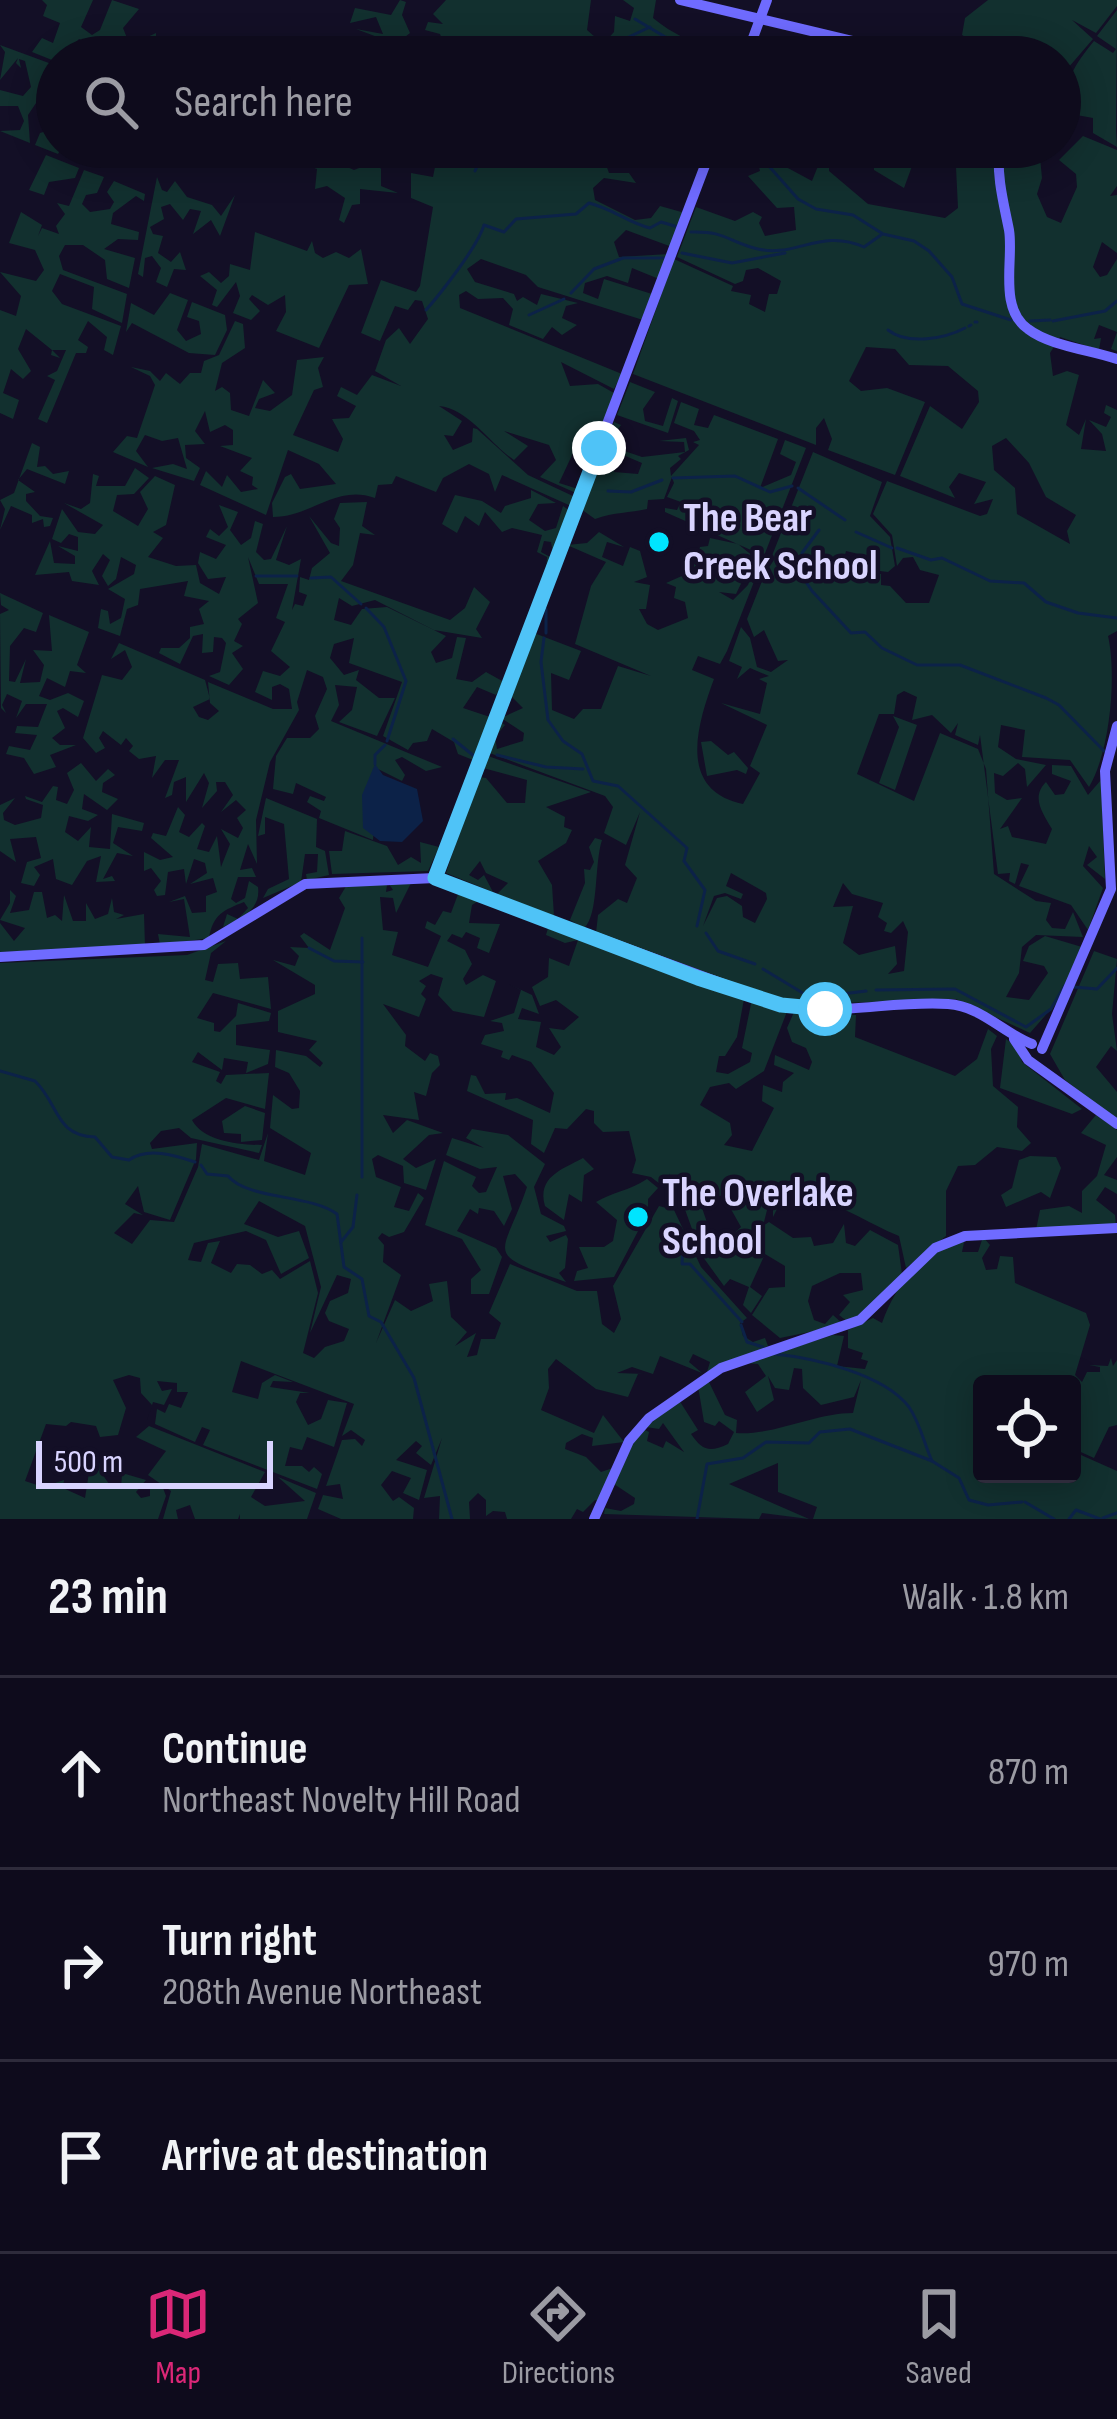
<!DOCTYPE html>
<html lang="en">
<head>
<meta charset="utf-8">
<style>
  :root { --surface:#0e0b1c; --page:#1c1929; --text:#f1f3f6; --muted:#9b9ba3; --line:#2e2b3b; --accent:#db2777 }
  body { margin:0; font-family:"Sofia Sans Condensed",sans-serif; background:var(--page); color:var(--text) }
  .controls { position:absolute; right:36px; bottom:36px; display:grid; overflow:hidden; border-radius:12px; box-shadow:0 6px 30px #0003 }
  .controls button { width:108px; height:108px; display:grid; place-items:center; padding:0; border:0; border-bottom:3px solid var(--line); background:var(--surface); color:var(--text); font:60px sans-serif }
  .scale { position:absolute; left:36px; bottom:30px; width:237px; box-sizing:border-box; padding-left:12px; border:6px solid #d9d4ff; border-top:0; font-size:33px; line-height:42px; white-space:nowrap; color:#d9d4ff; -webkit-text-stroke:9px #130f26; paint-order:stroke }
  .stop { position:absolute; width:36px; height:36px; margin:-27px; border:9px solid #4fc3f7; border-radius:50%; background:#fff }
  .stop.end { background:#4fc3f7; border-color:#fff; box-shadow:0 3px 12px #0008 }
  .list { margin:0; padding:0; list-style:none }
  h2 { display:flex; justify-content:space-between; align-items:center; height:156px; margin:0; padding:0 48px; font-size:51px }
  h2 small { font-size:39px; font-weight:400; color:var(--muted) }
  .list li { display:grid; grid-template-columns:78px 1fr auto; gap:36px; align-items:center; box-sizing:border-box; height:192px; padding:0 48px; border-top:3px solid var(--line) }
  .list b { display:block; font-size:45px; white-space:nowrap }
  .list p { margin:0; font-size:39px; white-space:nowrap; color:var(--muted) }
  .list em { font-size:39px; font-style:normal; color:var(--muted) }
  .icon { flex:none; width:66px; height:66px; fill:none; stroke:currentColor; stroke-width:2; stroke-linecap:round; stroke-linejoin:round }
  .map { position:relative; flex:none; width:1117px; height:1519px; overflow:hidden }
  .search { position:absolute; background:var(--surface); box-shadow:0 6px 30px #0003; left:36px; right:36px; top:36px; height:132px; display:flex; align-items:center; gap:30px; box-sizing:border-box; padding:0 42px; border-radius:66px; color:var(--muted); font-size:45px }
  .sheet { height:732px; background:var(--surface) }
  nav { display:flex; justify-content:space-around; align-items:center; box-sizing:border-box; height:168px; border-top:3px solid var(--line); background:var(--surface); font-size:33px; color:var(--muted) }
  nav a { display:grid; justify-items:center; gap:6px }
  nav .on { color:var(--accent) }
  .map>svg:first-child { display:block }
  .green { fill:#12302f; fill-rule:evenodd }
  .water { fill:#0c2248 }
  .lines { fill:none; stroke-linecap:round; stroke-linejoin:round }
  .stream { stroke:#0c2248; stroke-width:3 }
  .secondary { stroke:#6f6bff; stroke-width:10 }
  .route { stroke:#4fc3f7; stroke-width:15 }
  .poi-dot { fill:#00e5ff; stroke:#130f26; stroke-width:4.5 }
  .labels { text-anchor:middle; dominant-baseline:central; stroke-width:9; stroke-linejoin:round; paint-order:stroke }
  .poi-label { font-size:42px; font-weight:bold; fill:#d9d4ff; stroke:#130f26; text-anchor:start }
</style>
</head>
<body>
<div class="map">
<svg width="1117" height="1519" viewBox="0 0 1117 1519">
  <rect width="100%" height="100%" fill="#130f26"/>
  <g class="green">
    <polygon points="42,0 93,0 81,27 92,35 100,30 112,0 139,9 123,28 127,38 137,42 156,33 156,43 174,52 173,57 99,57 93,44 79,39 57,62 32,52 42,38 53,43 60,23 43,16 47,5"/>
    <polygon points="400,0 406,2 402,15 410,33 396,44 356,29 383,34 376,17 350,23 355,8 391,15"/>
    <path d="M 446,0 L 591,0 L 587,30 L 603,44 L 614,32 L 615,16 L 630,21 L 634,8 L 623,0 L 656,0 L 653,18 C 673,35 693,40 713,57 L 652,50 L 636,40 L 627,47 L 618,45 L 609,57 L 531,57 L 522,46 L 508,57 L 466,57 L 465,48 L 444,44 L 440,34 L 425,30 L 428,22 L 443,24 L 433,14 Z"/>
    <polygon points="988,0 1117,0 1117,6 1096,33 1072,20 1093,39 1068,68 1060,91 1060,57 983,57 988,50 962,35 965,18"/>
    <path d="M 1117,10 L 1116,130 L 1117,147 L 1093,133 L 1093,118 L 1060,112 C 1065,82 1074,65 1094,41 L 1113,53 L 1116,49 L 1097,36 Z"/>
    <polygon points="0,45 57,66 57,119 49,139 61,148 58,154 35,145 40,133 50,130 57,94 53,99 44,95 46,88 28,115 30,143 0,131 20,130 24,121 18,106 0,106 0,90 23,96 31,87 25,61 19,59 21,68 16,63 18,58 0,80 5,52"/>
    <path d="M 1083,136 L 1117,150 L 1117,186 L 1110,196 L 1117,195 L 1117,253 L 1102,242 L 1093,267 L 1100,277 L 1107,275 L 1117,259 L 1117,351 L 1111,349 L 1117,332 L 1099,325 L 1094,339 L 1101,338 L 1099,350 L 1060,337 L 1050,353 L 1053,376 L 1067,371 L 1079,375 L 1066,425 L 1079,435 L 1086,419 L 1081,449 L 1106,451 L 1102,434 L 1089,420 L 1106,427 L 1111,417 L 1104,413 L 1106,405 L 1117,410 L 1117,631 L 1108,636 C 1117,675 1110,752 1089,787 L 1070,760 L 1022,757 L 1025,730 L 1001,725 L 998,747 L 1016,759 L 1046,765 L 1027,787 L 1025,769 L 1018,763 L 1003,776 L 994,773 L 995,793 L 1007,800 L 1022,798 L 1000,829 L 1008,826 L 1012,837 L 1046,844 L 1052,829 C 1042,812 1031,797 1046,782 L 1055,795 L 1064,794 L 1071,781 L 1052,774 L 1052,765 L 1071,766 L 1088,795 L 1101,780 L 1105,879 L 1087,865 L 1097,857 L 1089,846 L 1083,866 L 1103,888 L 1088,930 L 1071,905 L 1019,886 L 1029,865 L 1021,863 L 1015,884 L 1009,881 L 1010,873 L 998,874 L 980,735 L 978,745 L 955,735 L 958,723 L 951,733 L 932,715 L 912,720 L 917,697 L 904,691 L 897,695 L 894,714 L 879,714 L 857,774 L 914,801 L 940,733 L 978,749 L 986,769 L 994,874 L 1036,901 L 1051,903 L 1046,920 L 1052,928 L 1065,929 L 1073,912 L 1083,937 L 1036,935 L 1022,947 L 1019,973 L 1006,997 L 1029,1000 L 1048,973 L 1044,966 L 1023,961 L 1029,946 L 1045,936 L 1082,947 L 1058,1001 L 1030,1033 L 956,999 L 814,1004 L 776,999 L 596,933 L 598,915 L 618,899 L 627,903 L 637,878 L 625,865 L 640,812 L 626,845 L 604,833 L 613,807 L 605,796 L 487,752 L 498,720 L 505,725 L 495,737 L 497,749 L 523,741 L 524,733 L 501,718 L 523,708 L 512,697 L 504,706 L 534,633 L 581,651 L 569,680 L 551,673 L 552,710 L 574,719 L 583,709 L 601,709 L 618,666 L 651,676 L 575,644 L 591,586 L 606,562 L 567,545 L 587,543 L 599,532 L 624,547 L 607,542 L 602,557 L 623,566 L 630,547 L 640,551 L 647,577 L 634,582 L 650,585 L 646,609 L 639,609 L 647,624 L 658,630 L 688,618 L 685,602 L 674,598 L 676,587 L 666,583 L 691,572 L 700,547 L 708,546 L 710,538 L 738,544 L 754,557 L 736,594 L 719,592 L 733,600 L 748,585 L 760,554 L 665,512 L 665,508 L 677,510 L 681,502 L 667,497 L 674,483 L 672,477 L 664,499 L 648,500 L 647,509 C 630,513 614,512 595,519 L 581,509 L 600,458 L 616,465 L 614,472 L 638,474 L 642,463 L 604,447 L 614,422 L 621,425 L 607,445 L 642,457 L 685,452 L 684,442 L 659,441 L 686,438 L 689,450 L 678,456 L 681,459 L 670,468 L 671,476 L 699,445 L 693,442 L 700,440 L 694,431 L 674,423 L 681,402 L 699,409 L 694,425 L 708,428 L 714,415 L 778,439 L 760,488 L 791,475 L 796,462 L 780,454 L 785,440 L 806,448 L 727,651 L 720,664 L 698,656 L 692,670 L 714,679 C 697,725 677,790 743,804 L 760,773 L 750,766 L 767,725 L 721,703 L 760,714 L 767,683 L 759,679 L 769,676 L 750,668 L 737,679 L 742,667 L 729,661 L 741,627 L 750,638 L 757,667 L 771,672 L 788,660 L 778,661 L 764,630 L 754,637 L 747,619 L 813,452 L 882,482 L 870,516 L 890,537 L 895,566 L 888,572 L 864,569 L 867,556 L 846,551 L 840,575 L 861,581 L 864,571 L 881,574 L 881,585 L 890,586 L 906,603 L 929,603 L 939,575 L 920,570 L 913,557 L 903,558 L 897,566 L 892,535 L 873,514 L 887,481 L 980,516 L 987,514 L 993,499 L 974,504 L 986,482 L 959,473 L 949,487 L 955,498 L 900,476 L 930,406 L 962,429 L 979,402 L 978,391 L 948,366 L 909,365 L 895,349 L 866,347 L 849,381 L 861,391 L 887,388 L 925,402 L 895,475 L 828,450 L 832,439 L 824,418 L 816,428 L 816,445 L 633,374 L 674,259 L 733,286 L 731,291 L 751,295 L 749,304 L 765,312 L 769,294 L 777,294 L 781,281 L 758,268 L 746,270 L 743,281 L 735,284 L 677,257 L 696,207 L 735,221 L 753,212 L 762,217 L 759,223 L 765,236 L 796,230 L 794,207 L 777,208 L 748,176 L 760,171 L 758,163 L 736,149 L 729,156 L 732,147 L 776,147 L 786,167 L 812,181 L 820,161 L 814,158 L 818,147 L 870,147 L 860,168 L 829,157 L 829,171 L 868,204 L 945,218 L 958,208 L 955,147 L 1039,147 L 1042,178 L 1037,194 L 1047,217 L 1061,223 L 1077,187 L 1076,174 L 1059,160 ZM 1006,438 L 1029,463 L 1046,497 L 1076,515 L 1067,531 L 1070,544 L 1017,514 L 1015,488 L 994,470 L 992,446 ZM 731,873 L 766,893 L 767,899 L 755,923 L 743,917 L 742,906 L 727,896 L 717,898 L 703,926 L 714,896 L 725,893 L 741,899 L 743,894 L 726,886 ZM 843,883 L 852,894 L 883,903 L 878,917 L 887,923 L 884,931 L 891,933 L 903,921 L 908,932 L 904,971 L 888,974 L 897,964 L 895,946 L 859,955 L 843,943 L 853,906 L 833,907 Z"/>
    <polygon points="240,147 329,147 332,161 346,160 345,166 354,170 364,166 371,152 381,169 381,186 398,193 360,189 360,204 352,205 344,223 339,220 345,198 327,186 315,189 317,169 273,153 241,156 235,152"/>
    <path d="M 439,147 L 571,147 L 590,158 L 608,147 L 603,156 L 609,173 L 629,173 L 636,183 L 604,178 L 593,188 L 595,200 L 635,220 L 651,218 L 660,206 L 685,213 L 672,247 L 626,230 L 614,242 L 619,257 L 669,254 L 659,279 L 632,268 L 628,283 L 607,276 L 585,283 L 583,293 L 598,299 L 604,279 L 652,294 L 643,320 L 538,287 L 526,275 L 481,259 L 467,269 L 475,282 L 514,294 L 517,301 L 523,297 L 537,305 L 541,294 L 578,303 L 566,306 L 562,318 L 577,325 L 562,335 L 552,327 L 543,339 L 509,325 L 513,309 L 503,298 L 478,299 L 466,291 L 459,295 L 460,308 L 622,374 L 614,389 L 561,362 L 570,386 L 598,384 L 614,393 L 591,456 L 574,451 L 559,483 L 578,489 L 576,493 L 540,477 L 556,460 L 549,445 L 504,431 L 528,446 L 514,460 C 490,444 469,409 439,406 L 462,421 L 453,436 L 444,435 L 453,450 L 472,442 L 473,428 L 477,429 L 528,475 L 575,497 L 571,506 L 502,475 L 495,492 L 489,474 L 469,464 L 443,478 L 436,492 L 396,476 L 392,484 L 378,485 L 375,498 C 336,484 311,517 273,517 L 272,503 L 285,477 L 291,474 L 300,489 L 336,484 L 319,464 L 288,450 L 266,515 L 200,485 L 206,471 L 222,487 L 227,475 L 241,492 L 258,489 L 252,485 L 253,477 L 240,471 L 252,458 L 220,446 L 233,445 L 233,430 L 225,425 L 210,432 L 205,411 L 195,431 L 205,444 L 185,445 L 186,458 L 200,468 L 194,481 L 152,468 L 173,464 L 187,469 L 178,438 L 162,441 L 145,435 L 136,451 L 148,467 L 113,452 L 127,436 L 137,438 L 155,385 L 150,376 L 131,367 L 150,371 L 160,381 L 166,373 L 180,384 L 190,373 L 201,373 L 204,361 L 219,355 L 235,321 L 243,324 L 245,348 L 222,363 L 215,391 L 222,387 L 230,393 L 231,410 L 249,416 L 263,380 L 275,393 L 259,399 L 255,408 L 270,411 L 292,395 L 297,360 L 324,357 L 318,368 L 323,387 L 314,390 L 293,435 L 338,452 L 343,439 L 332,419 L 349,418 L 356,406 L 337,396 L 341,387 L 357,395 L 372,375 L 401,386 L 375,371 L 386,340 L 399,328 L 410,344 L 428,319 L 422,301 L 415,300 L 408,310 L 395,306 L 380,341 L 361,333 L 381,280 L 416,292 L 420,286 L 433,207 L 411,198 L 411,173 L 433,177 Z"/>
    <polygon points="873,147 919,147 904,188 874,170"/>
    <polygon points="46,155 79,168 75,178 49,182 44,195 29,190"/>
    <polygon points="84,170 104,177 97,193 86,195 82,204 90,212 110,209 114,202 107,192 114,181 145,194 144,201 136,196 113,213 111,224 139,232 138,240 118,239 104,249 135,258 129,288 107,279 105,260 83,245 65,245 59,256 63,270 127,294 122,323 92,309 94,287 60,274 52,291 62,304 121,326 113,355 104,350 107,337 88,321 78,340 88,347 86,353 76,353 47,423 38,419 55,380 47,376 57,371 66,350 52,350 60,358 51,355 52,350 26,329 18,349 31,371 23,379 11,369 3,393 19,400 13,419 0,413 0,310 16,316 21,296 0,272 36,281 44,270 35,250 9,243 21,212 42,225 38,236 42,228 59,234 56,226 65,214 57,203 69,206"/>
    <polygon points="157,177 162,190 167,192 175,181 187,197 212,205 221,216 235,195 220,236 211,220 193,234 201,211 190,209 183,220 170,204 161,207 164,219 150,227 153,234 163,236 158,253 171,262 180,252 186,270 174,269 167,287 156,282 161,268 152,256 145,258 143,277 138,274"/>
    <polygon points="255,232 307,251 312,241 315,253 323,258 336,252 349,258 361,249 368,284 349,285 319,348 276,331 286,312 285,295 268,305 252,295 249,299 260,311 251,320 233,313 240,296 236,282 217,307 212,305 217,290 200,276 209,272 221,283 229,276 230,264 250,270"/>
    <polygon points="170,293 188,300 177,330 186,341 201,334 199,321 187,317 192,302 225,315 227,330 215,355 189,353 132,323 126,332 131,303 154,315"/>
    <polygon points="630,382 655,392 643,409 645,421 663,426 672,398 678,401 668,433 617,415"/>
    <polygon points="32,443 40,447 37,467 45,466 53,474 69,471 65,484 27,469 18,480 35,492 26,494 26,501 40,516 53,518 50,526 44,527 43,519 32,523 32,515 11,506 0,530 5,509 0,500 14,493"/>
    <path d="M 135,468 L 149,478 L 134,494 L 117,495 L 113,511 L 138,526 L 148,509 L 140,492 L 155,476 L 175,485 L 166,525 L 153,532 L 163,538 L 148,557 L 176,566 L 196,565 L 200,583 L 219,594 L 226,577 L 208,579 L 198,563 L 200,552 L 216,559 L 226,545 L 206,537 L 210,529 L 219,536 L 228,527 L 219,505 L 238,512 L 230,530 L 241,545 L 251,538 L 255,521 L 263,524 L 256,552 L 264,560 L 271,559 L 287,526 L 276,560 L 289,565 L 301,559 L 292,610 L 295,604 L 303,606 L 307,595 L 299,592 L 300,577 L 309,580 L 312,568 L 330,553 L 309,516 L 331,543 L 339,546 L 340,528 L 334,519 L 340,503 L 367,502 L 362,526 L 375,535 L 360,533 L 353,565 L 341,581 L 450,620 L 465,608 L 474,587 L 490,602 L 476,629 L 482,638 L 434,630 L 375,600 L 352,606 L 339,598 L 334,620 L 351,625 L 362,609 L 387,607 L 446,636 L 431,652 L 436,663 L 452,658 L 457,637 L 466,638 L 456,679 L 472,682 L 486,672 L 504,682 L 496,695 L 477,687 L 463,708 L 490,717 L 473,760 L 458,754 L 454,742 L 432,729 L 427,741 L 413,743 L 408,750 L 383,736 L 402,682 L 349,663 L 354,638 L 334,644 L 330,658 L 344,675 L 359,670 L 356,680 L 379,698 L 395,698 L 377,736 L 339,722 L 352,710 L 357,687 L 335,685 L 339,705 L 331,721 L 442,767 L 426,771 L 402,757 L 395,760 L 405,775 L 402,781 L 378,769 L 373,840 L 319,818 L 321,811 L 307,802 L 310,796 L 324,801 L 326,797 L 296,783 L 293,794 L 273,789 L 276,756 L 287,738 L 310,738 L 319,729 L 315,716 L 327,689 L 323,677 L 307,670 L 297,702 L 299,710 L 270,762 L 256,820 L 257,864 L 248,844 L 240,870 L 252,868 L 256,877 L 238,877 L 231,899 L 236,903 L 245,898 L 249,881 L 258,887 C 261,910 241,918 223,927 L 227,914 L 238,919 L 248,908 L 244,902 C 224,910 213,914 209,938 L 160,945 L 158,934 L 190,937 L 184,899 L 169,902 L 185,896 L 192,913 L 206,912 L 206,896 L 217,892 L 213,878 L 190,884 L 207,873 L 205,863 L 194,859 L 186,884 L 184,869 L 168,872 L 165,895 L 157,896 L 154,890 L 161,881 L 151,868 L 144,871 L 144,852 L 160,860 L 173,857 L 151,838 L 153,833 L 166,836 L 178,807 L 185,815 L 179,832 L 189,837 L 202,823 L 205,826 L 197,849 L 209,852 L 217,836 L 221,867 L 230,844 L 221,829 L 238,838 L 243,828 L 237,818 L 246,810 L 236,800 L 221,812 L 233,795 L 225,782 L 216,782 L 217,791 L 202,808 L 209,783 L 204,773 L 186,802 L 186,777 L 174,782 L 172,795 L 165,798 L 179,760 L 165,760 L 152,778 L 156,756 L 139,759 L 129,751 L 133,746 L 126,738 L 121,745 L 103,731 L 99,738 L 105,748 L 96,753 L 83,738 L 102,675 L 122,680 L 132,667 L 125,650 L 111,659 L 119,643 L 205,680 L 210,699 L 193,707 L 199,717 L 208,720 L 219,711 L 210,703 L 208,682 L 273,709 L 292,709 L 289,689 L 280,684 L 272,687 L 272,700 L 255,692 L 263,671 L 280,676 L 290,667 L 271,651 L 285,622 L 276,618 L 288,584 L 259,584 L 248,557 L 258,603 L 238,619 L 242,624 L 234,641 L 243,646 L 232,653 L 243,669 L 229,685 L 209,676 L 220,672 L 226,643 L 222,638 L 214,637 L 213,652 L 202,653 L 203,634 L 193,636 L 180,664 L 159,653 L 161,648 L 179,648 L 190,638 L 190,627 L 204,624 L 199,609 L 209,601 L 184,596 L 188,581 L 140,589 L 138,605 L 127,609 L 120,636 L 98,628 L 101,609 L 108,611 L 110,624 L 121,618 L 125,599 L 108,589 L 134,574 L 136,565 L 121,557 L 116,579 L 108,586 L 102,576 L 110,560 L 103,554 L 92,571 L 99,585 L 72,581 L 69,572 L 35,575 L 50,541 L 54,563 L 75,564 L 75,556 L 58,546 L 78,551 L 78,537 L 69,534 L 61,543 L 52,539 L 62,509 L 78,532 L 95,534 L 103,525 L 64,503 L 81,509 L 90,503 L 93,474 L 99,476 L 96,486 L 125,486 Z"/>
    <polygon points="531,490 556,503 538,504 529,520 545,531 556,528 563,506 570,511 553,553 551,542 544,541 541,552 552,558 546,572 547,557 537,552 542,535 512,528 502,532 485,512 479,526 465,516 457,533 442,524 455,495 482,501 501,513 505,506 531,498"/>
    <polygon points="0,593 43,613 36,632 24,628 10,646 9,681 15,682 26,659 20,683 40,682 44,665 33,650 52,651 49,615 89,632 77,665 86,673 70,671 65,687 47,678 39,696 50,700 68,693 84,701 78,717 63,708 57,711 65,728 52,738 60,745 76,745 50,755 56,767 34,774 24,758 6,754 9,746 30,750 37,735 15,733 17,726 38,727 47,704 26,704 16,718 22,701 7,694 2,705 6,713 1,708 0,614 9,610 1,605"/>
    <polygon points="893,716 917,725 895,790 879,783 899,727"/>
    <polygon points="711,741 728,755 734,752 748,768 746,774 737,770 707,776 701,742"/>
    <polygon points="488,756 591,792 546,807 565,817 564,827 572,830 566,843 538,861 552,885 554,916 497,894 508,883 486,873 480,861 469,875 478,880 484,875 493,892 446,873 478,777 486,778 507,803 525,803 527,780 483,768"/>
    <polygon points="81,763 96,781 108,769 115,775 103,783 102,792 118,799 107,810 84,794 82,809 98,815 88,821 69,816 65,832 78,841 91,827 89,847 110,849 112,814 144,823 142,831 118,827 113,843 133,856 117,853 103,879 112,876 115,881 96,882 101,856 87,861 72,885 56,879 53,859 34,867 40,875 34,886 21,883 27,862 41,858 36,837 10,839 16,862 0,851 0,805 15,798 3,813 4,820 15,825 41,818 43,805 26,799 25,796 42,802 53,786 58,787 56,800 67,804 74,790 67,773"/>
    <polygon points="266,798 317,819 316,847 325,851 329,875 307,880 306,874 317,872 318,854 305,854 301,882 263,898 268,889 289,879 284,824 265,817 265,834 258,836"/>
    <polygon points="345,831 387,846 398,865 411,857 421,863 420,842 439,847 428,871 332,874 329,851 342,851"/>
    <path d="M 595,838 L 602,840 C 594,864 599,915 584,928 L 570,920 L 585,883 L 584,869 L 590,870 L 594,862 L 589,847 Z"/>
    <path d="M 348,883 L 387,885 L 386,892 L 393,890 L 389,884 L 411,883 L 396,913 L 393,898 L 380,897 L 383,930 L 398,932 L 392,955 L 428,967 L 441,936 L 425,928 L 427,921 L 435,925 L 443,911 L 451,913 L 460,889 L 480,900 L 472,905 L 469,923 L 500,924 L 489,953 L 477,948 L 480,938 L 466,932 L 462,938 L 452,934 L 447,941 L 465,950 L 472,964 L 463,979 L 466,985 L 483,975 L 496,981 L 484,1017 L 453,1011 L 438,995 L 443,978 L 431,974 L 419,981 L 426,986 L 421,994 L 426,999 L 419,1017 L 383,1004 L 406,1035 L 405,1046 L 425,1061 L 430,1053 L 438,1056 L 440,1065 L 432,1073 L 426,1096 L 414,1092 L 419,1120 L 383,1115 L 393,1133 L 407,1120 L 443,1133 L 429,1135 L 403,1159 L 416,1168 L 436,1159 L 426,1190 L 404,1183 L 403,1166 L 378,1155 L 372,1159 L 376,1177 L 401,1187 L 394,1207 L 409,1211 L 418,1193 L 424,1198 L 404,1232 L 389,1237 L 382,1233 L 378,1238 L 384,1245 L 383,1262 L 401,1275 L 376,1343 L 395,1300 L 411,1311 L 433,1301 L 429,1284 L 447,1281 L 451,1317 L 467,1332 L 455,1346 L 476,1333 L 467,1357 L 477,1355 L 481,1339 L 495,1339 L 501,1323 L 489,1313 L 510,1264 L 577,1291 L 597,1291 L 602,1324 L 614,1333 L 621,1319 L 613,1286 L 659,1206 L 674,1210 L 701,1267 L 747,1318 L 740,1323 L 743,1336 L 753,1342 L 765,1338 L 768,1346 L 707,1372 L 710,1362 L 693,1354 L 689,1362 L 702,1373 L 660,1356 L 653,1374 L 632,1367 L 617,1373 L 644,1374 L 638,1374 L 628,1397 L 596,1389 L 556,1359 L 548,1369 L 549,1388 L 541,1410 L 594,1433 L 603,1415 L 624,1442 L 592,1446 L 593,1438 L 582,1434 L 566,1443 L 565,1449 L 586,1457 L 601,1472 L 613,1468 L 601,1502 L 595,1500 L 583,1512 L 577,1509 L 571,1519 L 507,1519 L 505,1512 L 493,1511 L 486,1516 L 486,1500 L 478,1493 L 469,1502 L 470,1519 L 439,1519 L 440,1496 L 424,1498 L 442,1438 L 431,1465 L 416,1453 L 422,1446 L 416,1441 L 396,1460 L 427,1470 L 419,1500 L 403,1493 L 411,1478 L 392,1471 L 381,1485 L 393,1501 L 399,1497 L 414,1508 L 413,1519 L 341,1519 L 318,1509 L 323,1495 L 343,1499 L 340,1484 L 326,1486 L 342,1440 L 355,1439 L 362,1446 L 365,1440 L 351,1430 L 342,1436 L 354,1404 L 241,1361 L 232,1392 L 258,1399 L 262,1383 L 275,1375 L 293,1382 L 273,1381 L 270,1387 L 310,1393 L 300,1393 L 296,1402 L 308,1425 L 321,1419 L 328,1400 L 347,1403 L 334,1447 L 307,1437 L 302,1450 L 290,1447 L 285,1466 L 302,1466 L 309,1472 L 314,1467 L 322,1474 L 317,1489 L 203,1445 L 210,1430 L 202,1427 L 195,1442 L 155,1424 L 157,1409 L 165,1413 L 169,1404 L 181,1408 L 188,1392 L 177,1392 L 177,1383 L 157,1381 L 162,1391 L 172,1389 L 164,1405 L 153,1402 L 147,1421 L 152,1405 L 141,1393 L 140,1378 L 129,1375 L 113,1380 L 126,1408 L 118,1435 L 100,1437 L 96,1426 L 71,1422 L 66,1426 L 46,1424 L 25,1481 L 43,1487 L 64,1480 L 63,1488 L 85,1498 L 91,1460 L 107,1466 L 102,1474 L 112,1488 L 121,1489 L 122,1473 L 146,1480 L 136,1492 L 141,1498 L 150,1496 L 150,1483 L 163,1488 L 166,1496 L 158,1519 L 0,1519 L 0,963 L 187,955 L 226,941 L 211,953 L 205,980 L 213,982 L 218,964 L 238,963 L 240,979 L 268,977 L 271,1009 L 213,993 L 197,1018 L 214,1023 L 214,1031 L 220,1032 L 236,1016 L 238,1003 L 271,1013 L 269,1021 L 236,1025 L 236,1045 L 270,1050 L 268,1064 L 246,1073 L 248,1062 L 224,1058 L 222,1070 L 198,1052 L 192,1062 L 220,1072 L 216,1081 L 221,1084 L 226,1075 L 269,1073 L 265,1109 L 226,1098 L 192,1120 C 203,1141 239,1145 262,1145 L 259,1153 L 191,1138 L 179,1128 L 161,1131 L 150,1143 L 152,1149 L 197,1143 L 196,1159 L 170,1220 L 144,1212 L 138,1186 L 125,1204 L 143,1215 L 134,1213 L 114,1233 L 132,1244 L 150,1220 L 174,1222 L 198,1167 L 202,1144 L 259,1160 L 268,1133 L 264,1161 L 305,1175 L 311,1153 L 270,1128 L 273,1095 L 292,1109 L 299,1108 L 300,1091 L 289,1073 L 275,1067 L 276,1050 L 306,1056 L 320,1067 L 323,1063 L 309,1050 L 317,1041 L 278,1032 L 278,1011 L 315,994 L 315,985 L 273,960 L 295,966 L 299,956 L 290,947 L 309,948 L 300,936 L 304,933 L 330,950 L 345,908 L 339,898 ZM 259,1201 L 305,1226 L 321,1287 L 310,1333 L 337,1275 L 351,1279 L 348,1293 L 330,1301 L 325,1313 L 329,1321 L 349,1329 L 344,1341 L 325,1347 L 314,1358 L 303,1353 L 318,1293 L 310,1261 L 280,1279 L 272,1270 L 262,1274 L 250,1265 L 237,1264 L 231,1273 L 211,1263 L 220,1241 L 208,1243 L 201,1262 L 188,1260 L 194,1243 L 246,1231 L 266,1240 L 281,1274 L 309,1258 L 299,1231 L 278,1237 L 244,1224 Z"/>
    <polygon points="10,890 16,896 10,913 29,910 34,892 42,892 47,918 55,915 62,921 64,895 73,921 86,921 86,903 95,919 108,914 112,898 114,912 124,915 116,919 144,914 145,946 0,952 0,923 14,941 25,928 0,920 10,903"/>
    <path d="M 527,914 L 744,999 L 737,1037 L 725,1056 L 719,1056 L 716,1072 L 728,1074 L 750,1062 L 752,1053 L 742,1048 L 752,999 L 788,1009 L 764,1071 L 736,1089 L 729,1083 L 710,1087 L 700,1105 L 730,1123 L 732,1135 L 724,1145 L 752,1151 L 774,1108 L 762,1101 L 763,1085 L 782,1092 L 783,1082 L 794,1073 L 774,1065 L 775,1055 L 809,1070 L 812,1062 L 806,1048 L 792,1042 L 787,1028 L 794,1012 L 856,1015 L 855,1037 L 955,1076 L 977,1059 L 988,1029 L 997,1036 L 991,1049 L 993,1086 L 1018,1107 L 1017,1127 L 1031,1143 L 1022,1151 L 997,1147 L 975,1165 L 958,1166 L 946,1191 L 946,1236 L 906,1268 L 899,1236 C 863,1222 820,1188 781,1201 L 773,1217 L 773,1208 L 767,1210 L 763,1226 L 769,1222 L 793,1238 L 811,1237 L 814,1246 L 833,1243 L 844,1224 L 846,1243 L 855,1246 L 870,1230 L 898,1245 L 902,1274 L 870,1309 L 848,1322 L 839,1315 L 850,1302 L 843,1295 L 863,1290 L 861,1273 L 840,1273 L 812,1286 L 808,1301 L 814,1320 L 825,1324 L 833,1315 L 844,1325 L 780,1338 L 752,1315 L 769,1288 L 785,1287 L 785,1266 L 765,1254 L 750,1287 L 762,1296 L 751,1313 L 743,1305 L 749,1287 L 730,1279 L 724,1286 L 703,1257 L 721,1254 L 719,1247 L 741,1227 L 723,1195 L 700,1202 L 713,1240 L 700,1251 L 683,1204 L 691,1205 L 696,1198 L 672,1192 L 669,1173 L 669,1191 L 651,1177 L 632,1173 L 636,1160 L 629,1131 L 603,1132 L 594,1123 L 594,1111 L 586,1109 L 567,1129 L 555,1128 L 544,1153 L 531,1144 L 533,1120 L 467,1091 L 471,1075 L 476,1076 L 485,1094 L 506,1093 L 505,1100 L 517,1098 L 550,1113 L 554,1093 L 531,1062 L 512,1055 L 509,1060 L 501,1057 L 503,1051 L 481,1044 L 485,1035 L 504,1031 L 502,1023 L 490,1021 L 514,1013 L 521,990 L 502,981 L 532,995 L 539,1014 L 522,1008 L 518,1019 L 541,1022 L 536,1047 L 554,1055 L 561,1047 L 549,1028 L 564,1030 L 579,1017 L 556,1000 L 540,1006 L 532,987 L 548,977 L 549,958 L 569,966 L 578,940 L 565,943 L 546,935 L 548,928 L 525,919 Z"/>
    <polygon points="1094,951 1117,959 1112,1014 1117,1051 1111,1046 1096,1067 1117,1092 1117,1120 1065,1080 1050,1054"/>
    <polygon points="1006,1039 1018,1048 1022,1062 1082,1109 1072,1114 1000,1088"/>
    <polygon points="245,1106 265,1113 262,1140 241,1142 241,1134 224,1133 222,1121"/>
    <polygon points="1096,1115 1117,1130 1117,1157 1104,1175 1117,1180 1117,1194 1105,1187 1096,1200 1115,1215 1116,1225 1036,1230 1040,1210 1069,1206 1082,1213 1082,1191 1097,1176 1106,1145 1081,1133"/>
    <path d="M 472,1129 L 508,1135 L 545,1164 L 534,1187 L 541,1214 L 564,1226 L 566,1231 L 546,1236 L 550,1242 L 566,1235 L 568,1239 L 565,1268 L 559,1273 L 566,1282 C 480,1252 503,1258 527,1187 L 515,1174 L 503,1176 L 512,1209 L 504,1226 L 494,1211 L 479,1208 L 478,1214 L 470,1209 L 457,1231 L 496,1248 L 502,1257 L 489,1294 L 471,1294 L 471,1279 L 481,1270 L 462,1239 L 425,1225 L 444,1161 L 476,1177 L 472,1186 L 479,1193 L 486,1192 L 497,1167 L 480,1169 L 446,1155 L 452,1138 L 484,1148 L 466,1138 Z"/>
    <polygon points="1030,1156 1056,1157 1061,1168 1050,1198 1041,1192 1006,1207 1001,1195 1012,1188 1019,1160"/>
    <path d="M 583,1158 L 594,1169 L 584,1175 L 582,1202 L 569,1194 L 564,1220 L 545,1206 C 537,1177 561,1170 583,1158 Z"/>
    <path d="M 647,1179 L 658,1188 L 648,1199 L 648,1212 L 614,1277 L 574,1281 L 577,1271 L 588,1268 L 579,1247 L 604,1247 L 613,1241 L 617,1220 L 596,1202 C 612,1192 629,1191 647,1179 Z"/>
    <path d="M 983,1237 L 990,1245 L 982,1258 L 986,1270 L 997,1269 L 1000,1256 L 1013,1257 L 1015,1283 L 1086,1313 L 1090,1325 L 1075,1375 L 1082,1382 L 1087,1372 L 1100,1372 L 1100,1367 L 1089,1365 L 1108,1366 L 1111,1358 L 1113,1366 L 1117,1360 L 1117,1425 L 1109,1427 L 1094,1458 L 1072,1448 L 1072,1384 L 982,1384 L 982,1474 L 1072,1474 L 1072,1451 L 1117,1471 L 1117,1519 L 813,1519 L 817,1507 L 778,1492 L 778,1463 L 729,1484 L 809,1519 L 762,1513 L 759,1519 L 604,1514 L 605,1508 L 621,1511 L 634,1504 L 635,1498 L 614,1484 L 629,1447 L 645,1430 L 649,1432 L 647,1441 L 663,1448 L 666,1441 L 684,1452 L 663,1423 L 659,1429 L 646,1427 L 679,1400 L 698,1430 L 691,1434 C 702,1450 709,1453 728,1444 L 734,1432 L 719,1421 L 715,1426 L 704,1422 L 698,1386 L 708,1380 L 725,1415 L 737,1420 L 736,1433 C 773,1436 815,1413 853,1413 L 861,1380 L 854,1397 L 821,1405 L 803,1388 L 802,1369 L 794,1368 L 789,1390 L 775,1388 L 768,1376 L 774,1400 L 757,1412 L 745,1392 L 766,1376 L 758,1364 L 746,1363 L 833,1335 L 844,1336 L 837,1366 L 865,1369 L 868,1361 L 861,1359 L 863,1353 L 848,1348 L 848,1330 L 873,1318 L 882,1323 C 897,1281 922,1253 965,1238 L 962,1252 L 978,1252 Z"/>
    <polygon points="149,1426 265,1472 251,1497 265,1506 305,1501 278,1477 316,1493 307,1519 240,1519 240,1514 238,1519 195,1519 190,1505 176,1510 178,1519 163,1519 171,1491 148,1475 166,1451 136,1437"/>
  </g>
  <polygon class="water" points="375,764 383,775 417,789 423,821 402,842 380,841 363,828 362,795"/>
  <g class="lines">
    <g class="stream">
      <polyline points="635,19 699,57"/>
      <polyline points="603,57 616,43 650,27"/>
      <polyline points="752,147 798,199 816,209 853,215 883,234 914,241 929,251 952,277 962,304 1011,320"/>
      <polyline points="475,171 486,147"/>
      <path d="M 691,232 C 724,231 726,240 754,248 C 795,260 819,227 864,247 L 881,235"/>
      <polyline points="682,253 732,263 785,253"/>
      <polyline points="571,293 594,269 623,258 664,258"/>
      <path d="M 426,310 C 441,293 478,246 484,225 L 504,232 L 516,219 L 576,214 L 589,203 C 613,209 627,222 650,228 L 661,222 L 678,227"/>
      <polyline points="529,315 564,299"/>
      <polyline points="1030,321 1050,320"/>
      <polyline points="1053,321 1105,311 1117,301"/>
      <polyline points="975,322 977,322"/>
      <polyline points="969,326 971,325"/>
      <path d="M 888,330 C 908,346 946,338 965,328"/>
      <polyline points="673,478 735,476 770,492 792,486"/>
      <polyline points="798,488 845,520"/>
      <polyline points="608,491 631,492 662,480"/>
      <polyline points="819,530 802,553 804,579 812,591 851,633 865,632 882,648 917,665 960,665 1046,698 1059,705 1104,751"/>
      <polyline points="856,532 892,548"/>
      <polyline points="897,548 931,560 942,558 990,581 1024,583 1046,602 1078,613 1117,618"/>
      <polyline points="256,576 297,576"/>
      <polyline points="311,578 331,577 361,604"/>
      <polyline points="366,608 384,627 406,681 387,741"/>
      <polyline points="546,609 546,633"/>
      <polyline points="544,638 541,662 548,720 563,741 582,754 593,781 618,786 687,848 684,861 705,890 697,926"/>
      <polyline points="453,739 474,756"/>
      <polyline points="497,755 546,767 583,769"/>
      <polyline points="375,764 375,755 385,745"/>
      <polyline points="706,933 718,951 755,964"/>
      <polyline points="362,938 362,1177"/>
      <polyline points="309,948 334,961 363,962"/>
      <polyline points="763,969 811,998 866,991"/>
      <polyline points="1074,987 1097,989 1117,968"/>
      <polyline points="876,990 955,989 1026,1027 1051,1009 1065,985"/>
      <path d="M 0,1071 L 35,1081 C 59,1104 55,1136 95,1137 L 112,1157 L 129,1160 C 148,1147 174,1155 195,1162"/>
      <path d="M 201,1165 L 207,1174 L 228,1176 C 248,1200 310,1194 337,1214 L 344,1267 L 362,1279 L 369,1316 L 381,1322 L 414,1378 L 452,1519"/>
      <polyline points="341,1242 353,1227 357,1195"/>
      <polyline points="683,1245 682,1264 690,1264 742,1322"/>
      <polyline points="741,1325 747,1342 763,1347"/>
      <path d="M 775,1354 C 814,1358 884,1374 909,1407 C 920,1423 924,1443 932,1461"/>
      <polyline points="1025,1502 1054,1519"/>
      <polyline points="1103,1518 1117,1513"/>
      <polyline points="697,1519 707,1464 743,1458 766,1442 809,1443 820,1432 850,1429 932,1461 959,1478 969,1500 988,1505 1022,1502"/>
      <polyline points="1069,1519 1076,1510 1100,1519"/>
    </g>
    <g class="secondary">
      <polyline points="680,0 920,57"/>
      <polyline points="746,57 767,0"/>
      <path d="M 999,147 C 997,179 1003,200 1009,230 C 1014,259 998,308 1028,329 C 1050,346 1091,350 1117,359"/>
      <polyline points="435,878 712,147"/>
      <path d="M 0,957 L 204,945 L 305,884 L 435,878 L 781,1005 C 835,1017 893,1000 948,1004 C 981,1006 1003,1033 1032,1044"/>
      <polyline points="1014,1039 1028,1060 1117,1124"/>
      <polyline points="1042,1049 1111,889 1105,771 1117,726"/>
      <polyline points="594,1519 629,1441 649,1418 721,1368 860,1320 935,1248 965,1236 1117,1228"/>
    </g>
  </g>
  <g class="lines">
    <polyline class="route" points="599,448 435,878 698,978 781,1005 825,1009"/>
  </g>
  <g class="poi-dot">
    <circle cx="659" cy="542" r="12"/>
    <circle cx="638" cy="1217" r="12"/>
  </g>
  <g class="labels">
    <g class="poi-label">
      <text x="683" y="518">The Bear<tspan x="683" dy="48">Creek School</tspan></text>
      <text x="662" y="1193">The Overlake<tspan x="662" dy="48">School</tspan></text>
    </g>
  </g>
</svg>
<div class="controls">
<button><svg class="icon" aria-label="locate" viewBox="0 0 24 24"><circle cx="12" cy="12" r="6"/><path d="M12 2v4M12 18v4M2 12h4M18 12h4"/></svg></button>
</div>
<div class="scale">500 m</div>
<div class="stop" style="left:825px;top:1009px"></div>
<div class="stop end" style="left:599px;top:448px"></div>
<div class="search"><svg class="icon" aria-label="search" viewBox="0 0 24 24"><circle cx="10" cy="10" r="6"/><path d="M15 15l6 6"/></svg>Search here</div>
</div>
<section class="sheet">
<h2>23 min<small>Walk · 1.8 km</small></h2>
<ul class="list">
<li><svg class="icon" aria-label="ahead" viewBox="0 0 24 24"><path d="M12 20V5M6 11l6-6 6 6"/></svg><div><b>Continue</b><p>Northeast Novelty Hill Road</p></div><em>870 m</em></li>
<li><svg class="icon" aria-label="right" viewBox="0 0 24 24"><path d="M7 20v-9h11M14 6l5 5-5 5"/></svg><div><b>Turn right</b><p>208th Avenue Northeast</p></div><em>970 m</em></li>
<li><svg class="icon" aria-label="arrive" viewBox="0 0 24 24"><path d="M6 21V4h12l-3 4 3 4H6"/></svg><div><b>Arrive at destination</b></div></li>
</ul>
</section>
<nav>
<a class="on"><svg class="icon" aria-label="map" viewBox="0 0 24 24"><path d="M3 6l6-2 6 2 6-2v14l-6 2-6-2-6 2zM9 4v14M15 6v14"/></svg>Map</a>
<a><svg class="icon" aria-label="directions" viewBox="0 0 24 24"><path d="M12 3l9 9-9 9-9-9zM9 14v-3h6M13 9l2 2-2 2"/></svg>Directions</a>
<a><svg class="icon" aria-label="saved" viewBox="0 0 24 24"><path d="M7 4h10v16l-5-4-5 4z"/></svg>Saved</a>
</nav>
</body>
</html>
